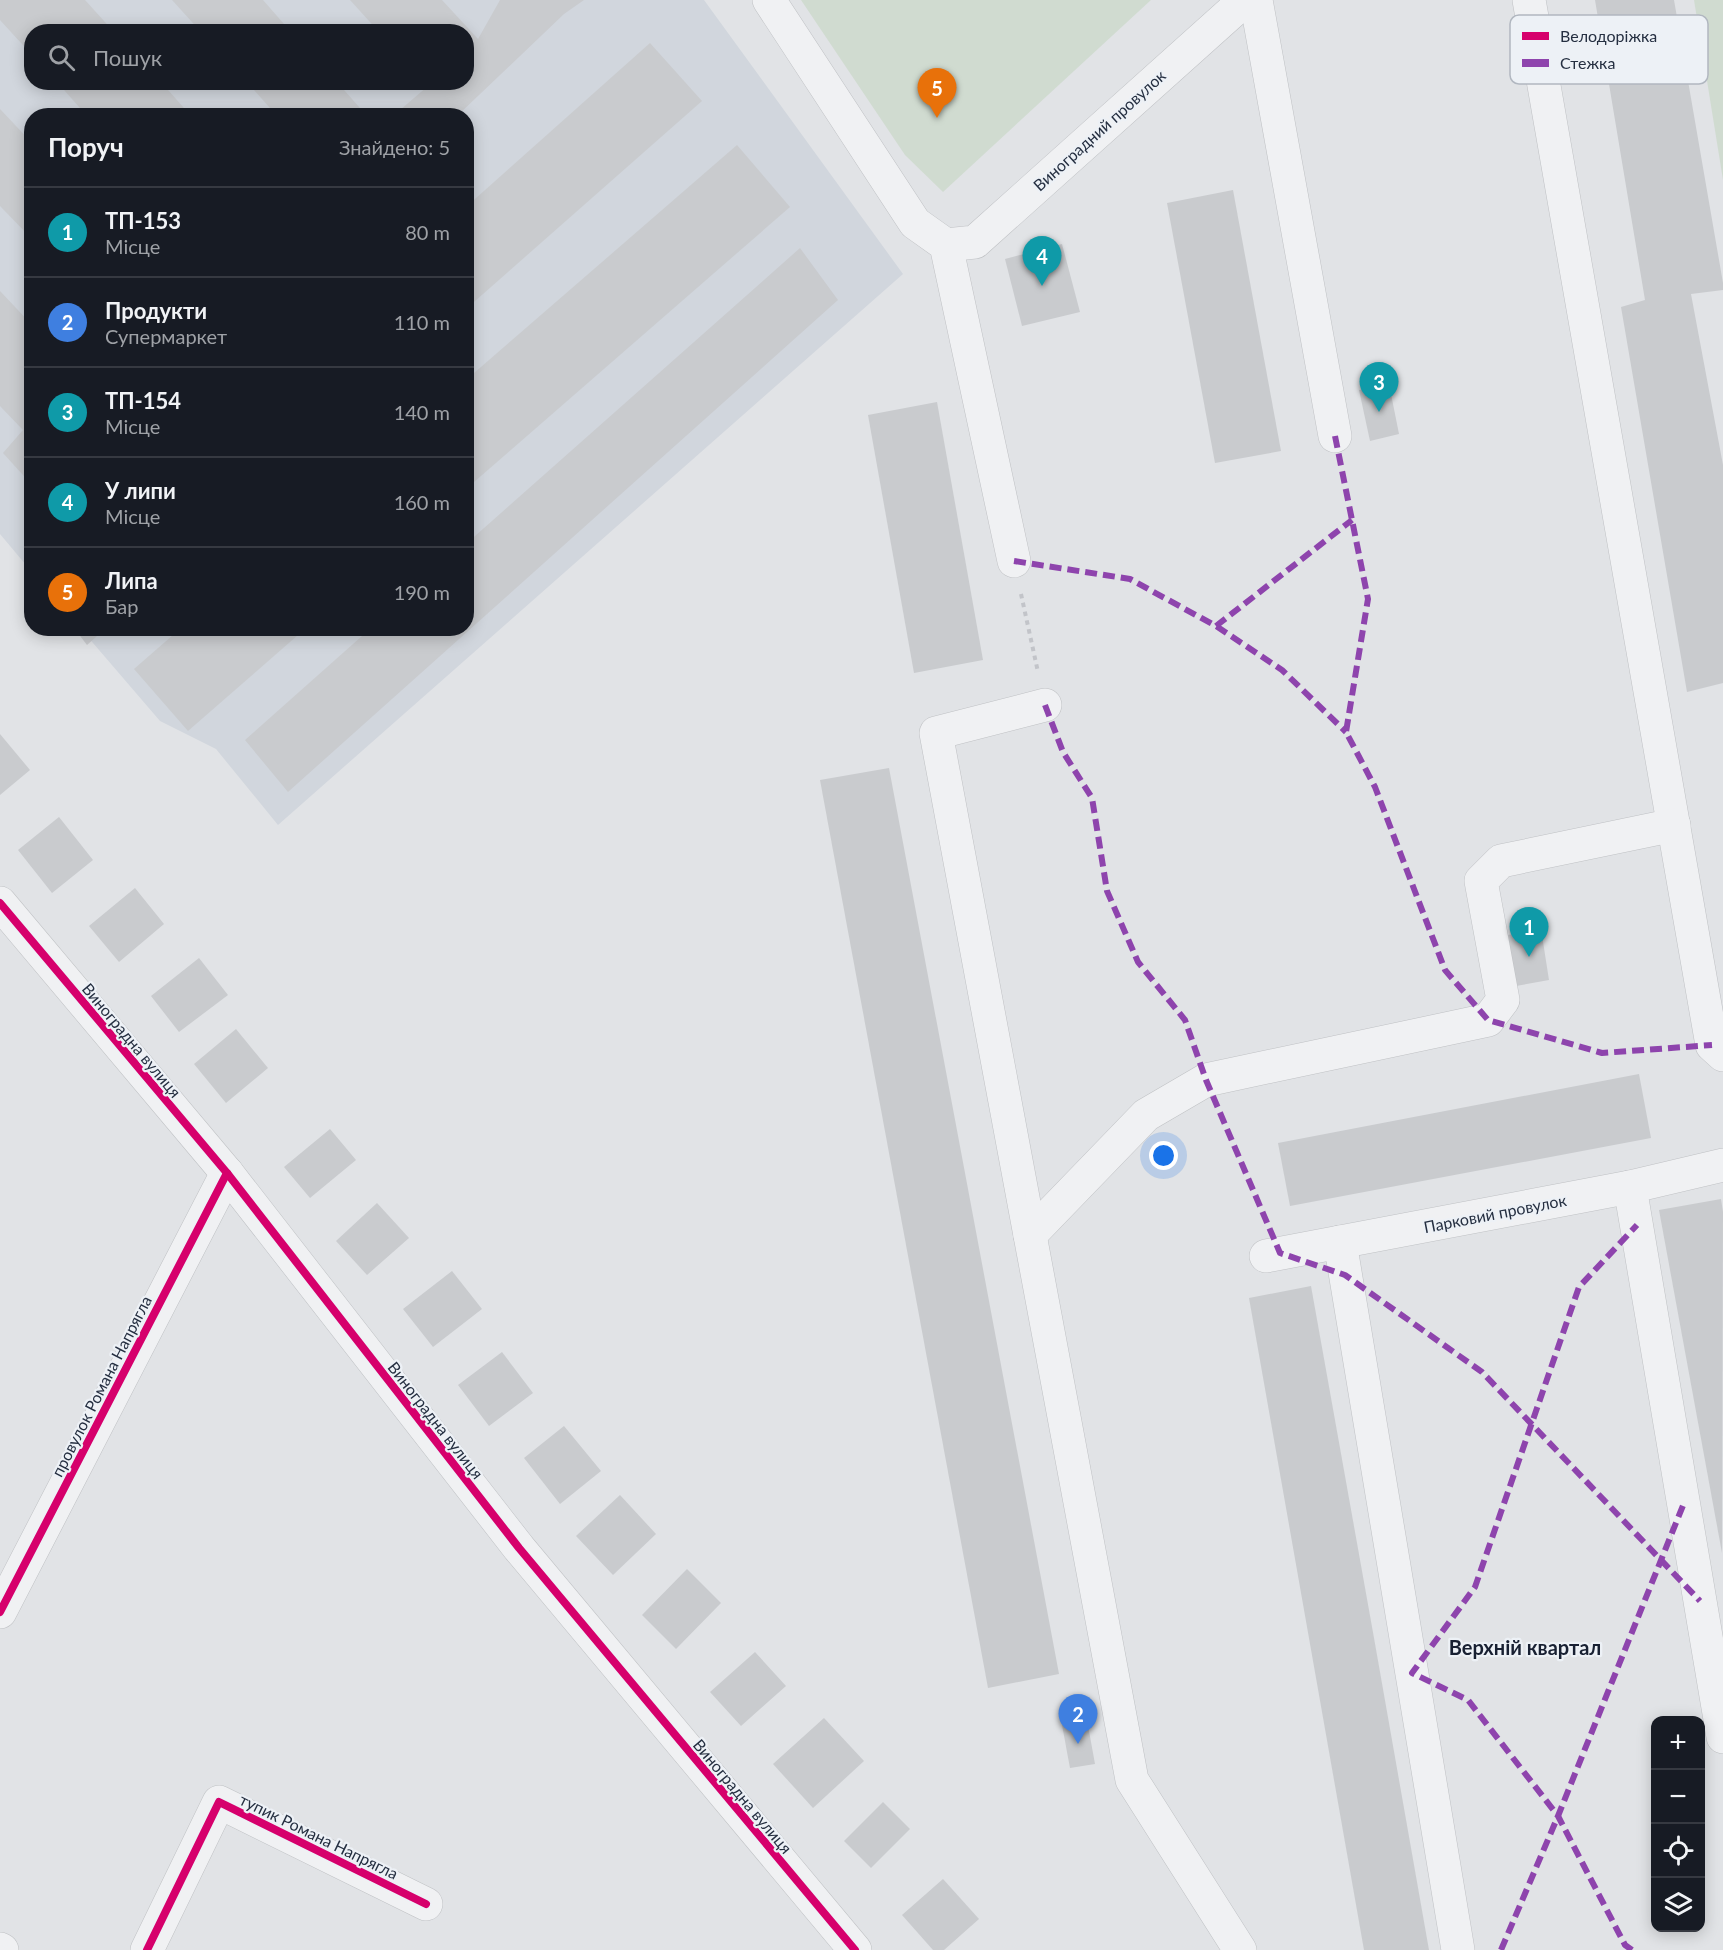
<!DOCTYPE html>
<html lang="uk">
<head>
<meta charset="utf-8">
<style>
  :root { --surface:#171b24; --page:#242831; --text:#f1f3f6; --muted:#9ea1a6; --line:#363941; --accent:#8c9099 }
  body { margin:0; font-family:Lato,sans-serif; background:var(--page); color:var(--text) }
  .controls { position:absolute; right:18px; bottom:18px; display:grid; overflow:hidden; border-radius:12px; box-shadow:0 3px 15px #0003 }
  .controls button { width:54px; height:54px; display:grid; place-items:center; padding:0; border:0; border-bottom:2px solid var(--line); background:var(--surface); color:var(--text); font:30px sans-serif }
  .you { position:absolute; left:1164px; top:1156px; width:21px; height:21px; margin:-15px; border:4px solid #fff; border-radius:50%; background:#1a73e8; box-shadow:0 0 0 9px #1a73e833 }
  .badge { display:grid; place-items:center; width:39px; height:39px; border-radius:50%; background:var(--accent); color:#fff; font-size:20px; font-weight:700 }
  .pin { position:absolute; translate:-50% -50px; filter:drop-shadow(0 2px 3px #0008) }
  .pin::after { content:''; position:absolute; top:32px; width:21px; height:18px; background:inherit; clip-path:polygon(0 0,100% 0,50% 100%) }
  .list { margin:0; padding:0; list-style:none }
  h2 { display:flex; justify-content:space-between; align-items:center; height:78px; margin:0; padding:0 24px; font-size:26px }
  h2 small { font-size:20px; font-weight:400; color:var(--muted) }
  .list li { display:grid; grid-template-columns:39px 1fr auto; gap:18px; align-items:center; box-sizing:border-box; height:90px; padding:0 24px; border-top:2px solid var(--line) }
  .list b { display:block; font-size:22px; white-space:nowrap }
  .list p { margin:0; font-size:20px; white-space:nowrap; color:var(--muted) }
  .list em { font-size:20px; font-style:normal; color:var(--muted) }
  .icon { flex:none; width:33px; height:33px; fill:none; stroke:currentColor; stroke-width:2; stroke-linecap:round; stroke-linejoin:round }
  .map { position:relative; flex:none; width:1723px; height:1950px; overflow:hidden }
  .search { position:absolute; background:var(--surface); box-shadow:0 3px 15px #0003; left:24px; top:24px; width:450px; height:66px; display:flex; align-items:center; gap:15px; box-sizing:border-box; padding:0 21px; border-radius:24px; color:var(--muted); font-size:22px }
  .panel { position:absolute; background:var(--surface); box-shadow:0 3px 15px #0003; left:24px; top:108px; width:450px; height:528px; border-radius:24px }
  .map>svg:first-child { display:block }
  .built { fill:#d1d6dd; fill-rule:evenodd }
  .green { fill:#d0dbd0 }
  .building { fill:#c9cbce }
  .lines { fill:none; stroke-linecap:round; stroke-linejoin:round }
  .minor-casing { stroke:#bfc1c4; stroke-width:34 }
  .path { stroke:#c2c4c9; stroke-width:4; stroke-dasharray:4.5 4.5; stroke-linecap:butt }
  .minor { stroke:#f0f1f3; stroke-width:33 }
  .quiet { stroke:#8e44ad; stroke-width:6; stroke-dasharray:12 6; stroke-linecap:butt }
  .cycleway-casing { stroke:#edf1f6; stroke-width:11 }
  .cycleway { stroke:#d6006c; stroke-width:8 }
  .labels { text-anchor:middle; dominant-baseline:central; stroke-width:4.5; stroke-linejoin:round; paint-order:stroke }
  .street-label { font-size:16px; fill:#252f41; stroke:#edf1f6 }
  .quarter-label { font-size:20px; font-weight:bold; fill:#182032; stroke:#edf1f6 }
  .key { fill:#edf1f6; stroke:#b1b7c0; stroke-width:1.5 }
  .key-label { font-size:16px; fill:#252f41 }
</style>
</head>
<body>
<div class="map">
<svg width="1723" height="1950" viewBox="0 0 1723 1950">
  <rect width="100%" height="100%" fill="#e1e3e6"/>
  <path class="built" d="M 0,0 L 704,0 L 903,274 L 278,825 L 216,749 L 160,721 L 81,629 L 466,628 L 466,116 L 32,116 L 31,571 L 0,534 ZM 32,32 L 466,32 L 466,82 L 32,82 Z"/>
  <g class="green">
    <polygon points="801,0 1151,0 943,192 905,155"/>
    <polygon points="1694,0 1723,0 1723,180"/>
  </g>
  <g class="building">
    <polygon points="0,0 85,0 114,32 32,32 32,55 0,20"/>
    <polygon points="172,0 263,0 291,32 201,32"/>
    <polygon points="350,0 442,0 478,39 500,0 584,0 564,14 457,116 393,116 428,86 425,82 466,82 466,32 379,32"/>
    <polygon points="1595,0 1674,0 1723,283 1723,290 1691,294 1723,465 1723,683 1687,692 1621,307 1645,300"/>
    <polygon points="650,43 702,101 466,309 466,207"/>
    <polygon points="57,82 161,82 191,116 87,116"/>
    <polygon points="247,82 337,82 367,116 277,116"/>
    <polygon points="0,109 32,143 32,239 0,206"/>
    <polygon points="737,145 790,207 466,489 466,380"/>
    <polygon points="1233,190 1281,451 1215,463 1167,203"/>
    <polygon points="1062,244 1080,312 1022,326 1005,259"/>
    <polygon points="800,248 838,300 288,792 245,740 371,628 466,628 466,544"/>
    <polygon points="0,291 32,325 32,485 3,453 23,430 0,406"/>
    <polygon points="1389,384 1399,434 1370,441 1359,390"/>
    <polygon points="937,402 983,660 914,673 868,415"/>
    <polygon points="74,628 106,628 87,645"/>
    <polygon points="181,628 306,628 188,731 134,669"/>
    <polygon points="0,734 30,770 0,795"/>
    <polygon points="889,768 1059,1674 988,1688 820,780"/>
    <polygon points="59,817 93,860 52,893 18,850"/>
    <polygon points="135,888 164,924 119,962 89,926"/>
    <polygon points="1541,929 1549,980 1516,986 1508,935"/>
    <polygon points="199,958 228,995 179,1032 151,996"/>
    <polygon points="236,1029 268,1068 226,1103 194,1064"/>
    <polygon points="1639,1074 1651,1138 1290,1206 1278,1143"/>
    <polygon points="330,1129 356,1160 310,1198 284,1167"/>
    <polygon points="1721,1199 1723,1212 1722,1553 1659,1210"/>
    <polygon points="377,1203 409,1238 367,1275 336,1241"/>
    <polygon points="452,1271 482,1309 433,1347 403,1309"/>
    <polygon points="1311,1286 1374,1638 1429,1950 1364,1950 1249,1298"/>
    <polygon points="502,1352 533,1393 489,1426 458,1385"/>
    <polygon points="564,1426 601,1471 560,1504 524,1458"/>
    <polygon points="620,1495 656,1534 613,1575 576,1536"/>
    <polygon points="687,1569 721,1603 676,1649 642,1615"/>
    <polygon points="755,1652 786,1686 741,1726 710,1692"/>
    <polygon points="824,1718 864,1761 813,1808 773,1764"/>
    <polygon points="1087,1720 1095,1764 1070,1768 1062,1725"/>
    <polygon points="883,1802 910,1829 871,1868 844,1841"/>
    <polygon points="943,1879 979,1919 944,1950 933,1950 902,1915"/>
  </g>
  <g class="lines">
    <g class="minor-casing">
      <g id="minor">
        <polyline points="769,0 915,223 946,245 1014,561"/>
        <polyline points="1256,0 1335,436"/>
        <polyline points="1529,0 1712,1045 1723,1055"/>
        <polyline points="946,245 975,242 1245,0"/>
        <polyline points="1045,705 936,733 1132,1780 1240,1950"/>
        <polyline points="0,903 227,1173 519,1548 855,1950"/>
        <polyline points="1630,1187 1723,1737"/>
        <polyline points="1030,1235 1146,1115 1206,1080 1488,1020 1503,1000 1481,881 1501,861 1674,825"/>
        <polyline points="1340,1242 1458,1950"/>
        <polyline points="1266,1256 1630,1187 1723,1165"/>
        <polyline points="0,1612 227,1173"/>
        <polyline points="0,1949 2,1950"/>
        <polyline points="147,1950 219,1802 426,1904"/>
      </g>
    </g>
    <polyline class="path" points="1021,594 1038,672"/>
    <use href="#minor" class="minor"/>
    <g class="quiet">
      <polyline points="1335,436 1368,599 1346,732 1375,787 1445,970 1488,1020 1602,1053 1712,1045"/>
      <polyline points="1014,561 1130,579 1216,626 1282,670 1346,732"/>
      <polyline points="1216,626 1352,520"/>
      <polyline points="1045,705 1063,752 1092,798 1107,891 1138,962 1185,1020 1206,1080 1280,1253 1345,1275 1482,1372 1700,1601"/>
      <polyline points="1501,1950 1558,1816 1684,1503"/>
      <polyline points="1632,1950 1625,1945 1558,1816 1468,1700 1412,1673 1475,1587 1579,1287 1637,1225"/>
    </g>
    <g class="cycleway-casing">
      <g id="cycleway">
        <polyline points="0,903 227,1173 519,1548 855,1950"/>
        <polyline points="0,1612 227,1173"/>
        <polyline points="147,1950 219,1802 426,1904"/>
      </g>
    </g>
    <use href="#cycleway" class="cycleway"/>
  </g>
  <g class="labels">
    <g class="street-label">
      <text transform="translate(1099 130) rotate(-42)">Виноградний провулок</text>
      <text transform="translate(132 1040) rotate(50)">Виноградна вулиця</text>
      <text transform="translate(1495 1213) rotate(-11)">Парковий провулок</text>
      <text transform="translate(101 1386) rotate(-63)">провулок Романа Напрягла</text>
      <text transform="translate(436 1420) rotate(52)">Виноградна вулиця</text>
      <text transform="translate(743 1796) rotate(50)">Виноградна вулиця</text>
      <text transform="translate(319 1836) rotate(26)">тупик Романа Напрягла</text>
    </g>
    <g class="quarter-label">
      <text x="1525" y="1647">Верхній квартал</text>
    </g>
  </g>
  <rect x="1510" y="15" width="198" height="69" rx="9" class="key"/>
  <rect x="1522" y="32" width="27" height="8" fill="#d6006c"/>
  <rect x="1522" y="59" width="27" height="8" fill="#8e44ad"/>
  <g class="key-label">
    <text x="1560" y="42">Велодоріжка</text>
    <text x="1560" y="69">Стежка</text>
  </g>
</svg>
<div class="controls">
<button>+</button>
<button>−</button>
<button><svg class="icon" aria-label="locate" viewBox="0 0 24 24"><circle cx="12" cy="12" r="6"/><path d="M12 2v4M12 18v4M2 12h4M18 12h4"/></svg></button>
<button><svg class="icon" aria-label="layers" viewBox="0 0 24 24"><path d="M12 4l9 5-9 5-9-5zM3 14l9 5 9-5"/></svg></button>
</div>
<div class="you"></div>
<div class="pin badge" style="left:1529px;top:957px;background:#0f9aa8">1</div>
<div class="pin badge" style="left:1078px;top:1744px;background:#3f7fe0">2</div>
<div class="pin badge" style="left:1379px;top:412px;background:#0f9aa8">3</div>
<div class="pin badge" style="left:1042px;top:286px;background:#0f9aa8">4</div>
<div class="pin badge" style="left:937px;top:118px;background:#e8710a">5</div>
<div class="search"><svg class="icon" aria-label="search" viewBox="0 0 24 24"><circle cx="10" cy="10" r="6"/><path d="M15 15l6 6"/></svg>Пошук</div>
<section class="panel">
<h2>Поруч<small>Знайдено: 5</small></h2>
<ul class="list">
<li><span class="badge" style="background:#0f9aa8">1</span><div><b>ТП-153</b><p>Місце</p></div><em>80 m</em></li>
<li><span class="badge" style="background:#3f7fe0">2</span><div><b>Продукти</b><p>Супермаркет</p></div><em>110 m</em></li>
<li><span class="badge" style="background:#0f9aa8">3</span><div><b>ТП-154</b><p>Місце</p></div><em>140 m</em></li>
<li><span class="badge" style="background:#0f9aa8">4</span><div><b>У липи</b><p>Місце</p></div><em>160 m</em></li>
<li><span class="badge" style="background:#e8710a">5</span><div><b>Липа</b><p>Бар</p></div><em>190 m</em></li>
</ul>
</section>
</div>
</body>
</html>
